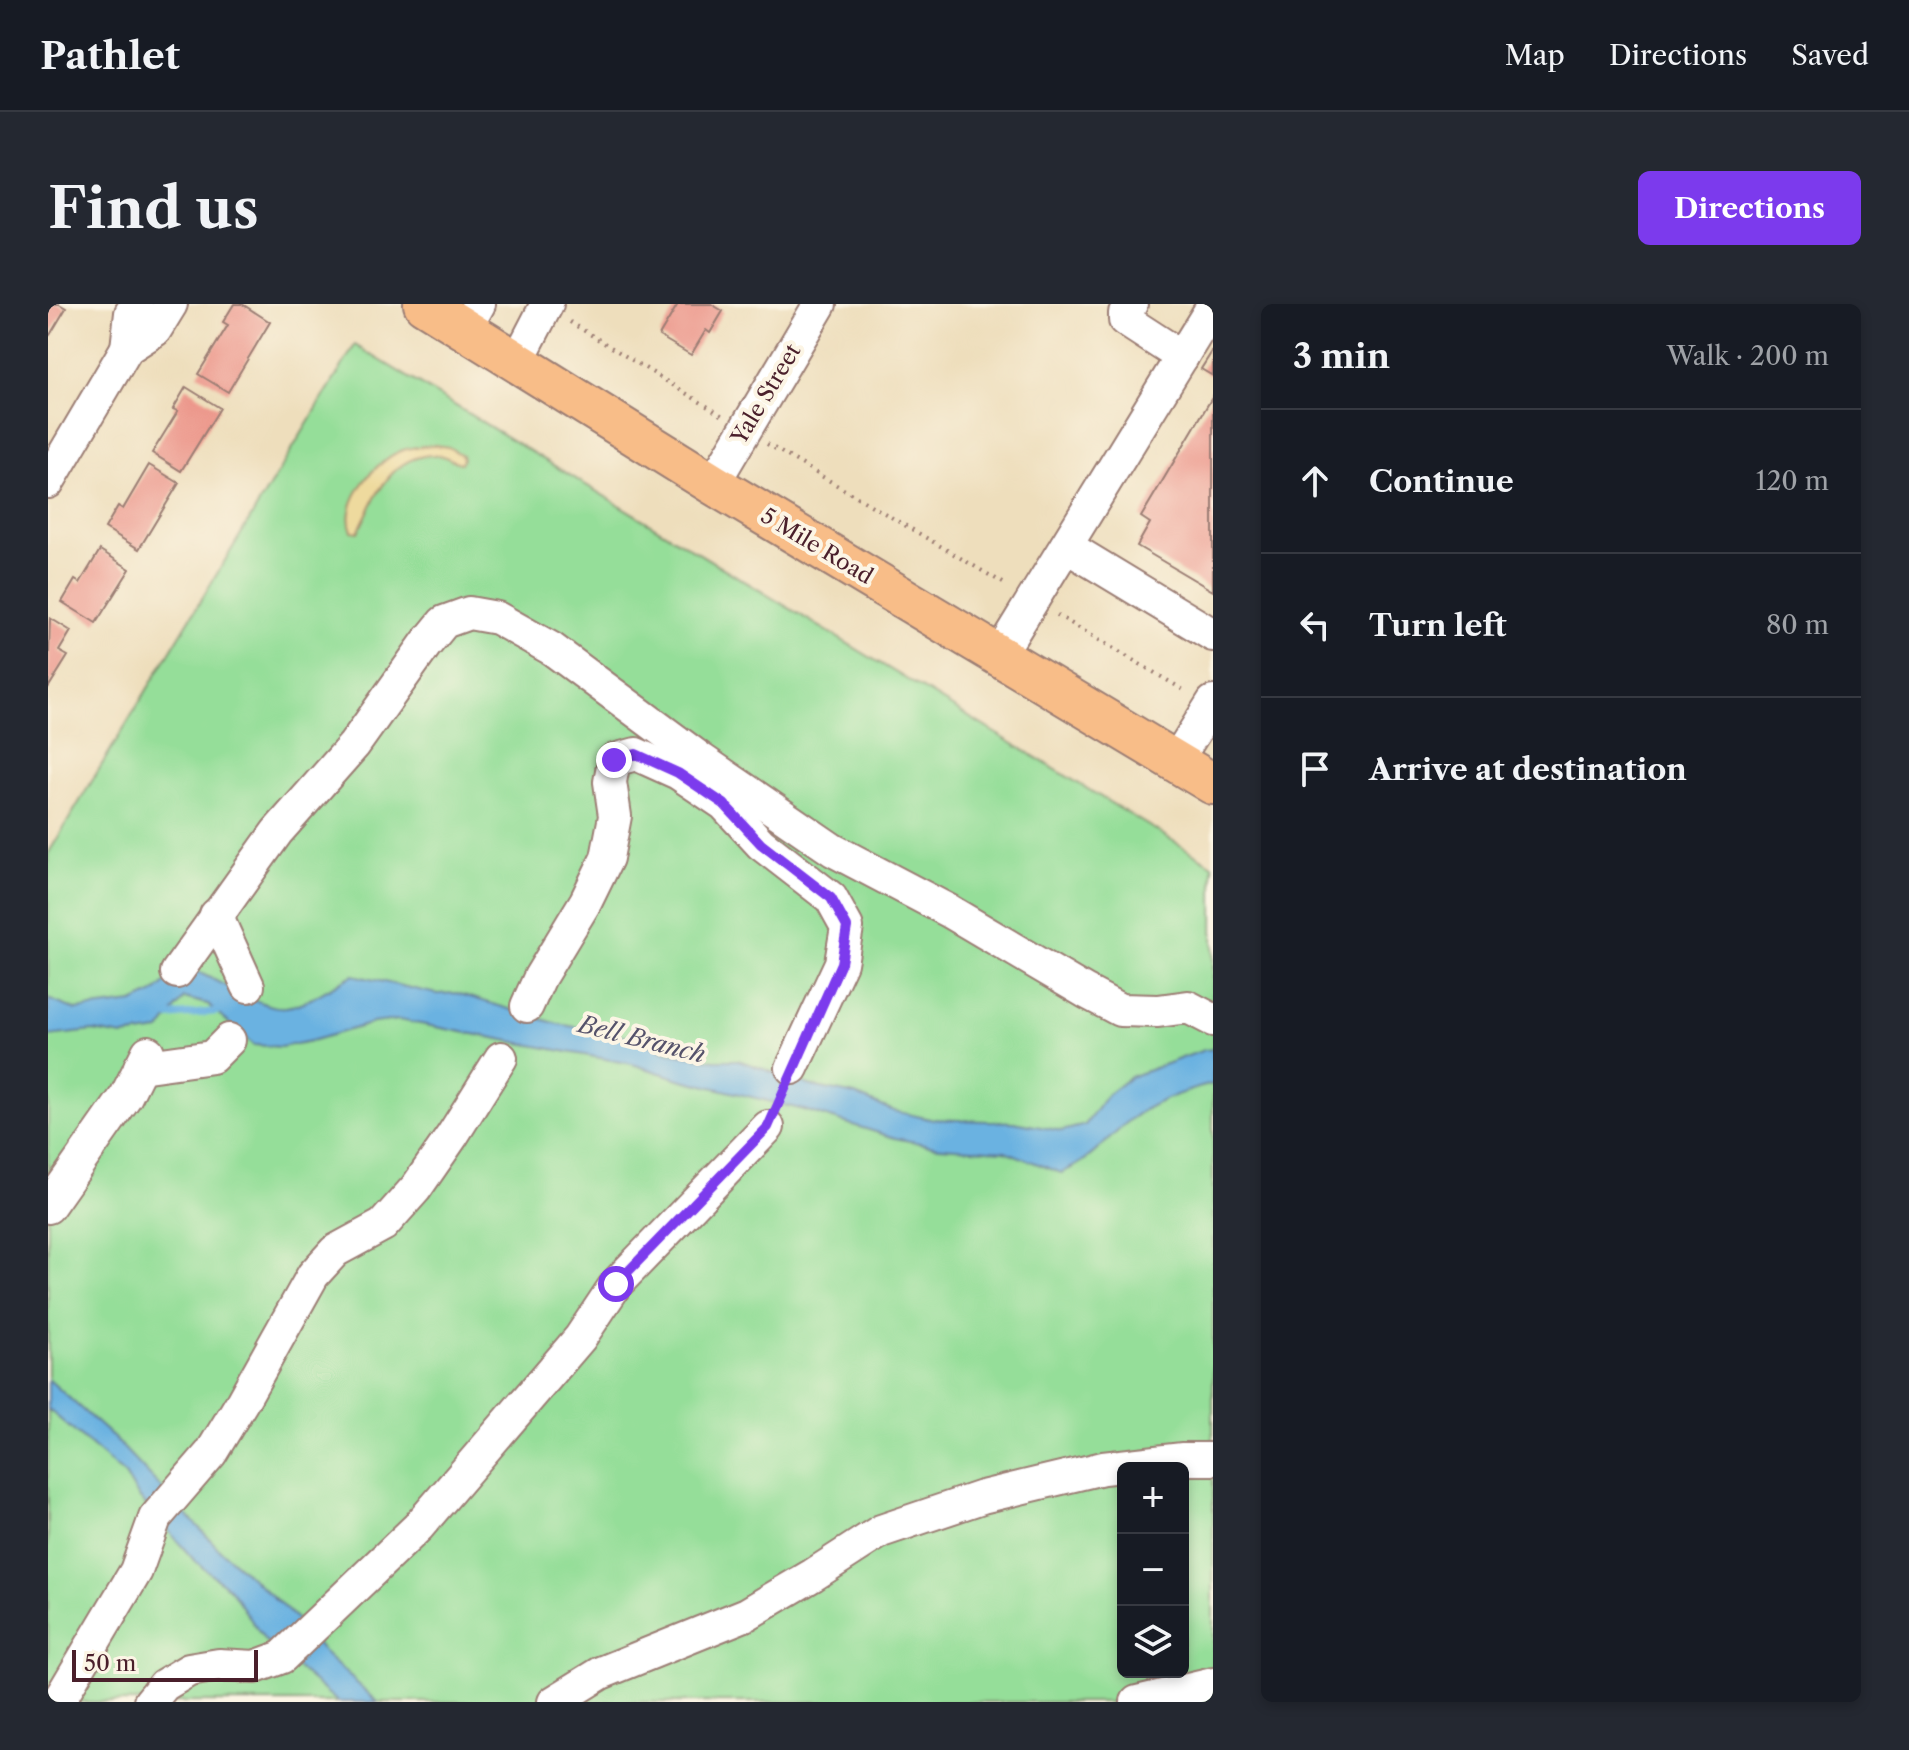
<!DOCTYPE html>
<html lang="en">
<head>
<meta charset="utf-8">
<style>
  :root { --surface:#171b24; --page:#242831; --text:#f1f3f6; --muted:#9ea1a6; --line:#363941; --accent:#7c3aed }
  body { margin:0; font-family:"Libre Caslon Text",serif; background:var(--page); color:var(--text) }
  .controls { position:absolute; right:24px; bottom:24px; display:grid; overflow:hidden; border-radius:12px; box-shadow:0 4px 12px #0003 }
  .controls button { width:72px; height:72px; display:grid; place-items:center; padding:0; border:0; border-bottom:2px solid var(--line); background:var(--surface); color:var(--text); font:40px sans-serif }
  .scale { position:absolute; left:24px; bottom:20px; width:186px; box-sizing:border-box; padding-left:8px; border:4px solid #4a1f2b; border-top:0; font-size:22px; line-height:28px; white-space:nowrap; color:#4a1f2b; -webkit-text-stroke:6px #fcf5e5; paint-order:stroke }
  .stop { position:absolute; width:24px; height:24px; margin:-18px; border:6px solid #7c3aed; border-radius:50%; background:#fff }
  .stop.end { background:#7c3aed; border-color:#fff; box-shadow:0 2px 8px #0008 }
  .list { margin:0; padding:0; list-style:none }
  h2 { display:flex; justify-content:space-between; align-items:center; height:104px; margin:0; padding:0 32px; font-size:34px }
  h2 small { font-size:26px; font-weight:400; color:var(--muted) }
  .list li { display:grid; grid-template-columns:52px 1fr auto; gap:24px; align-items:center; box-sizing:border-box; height:144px; padding:0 32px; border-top:2px solid var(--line) }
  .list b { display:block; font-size:30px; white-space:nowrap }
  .list em { font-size:26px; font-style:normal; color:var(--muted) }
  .icon { flex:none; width:44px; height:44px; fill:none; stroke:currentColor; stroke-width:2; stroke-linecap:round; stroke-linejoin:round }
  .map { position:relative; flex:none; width:1165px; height:1398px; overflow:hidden; border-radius:12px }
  header { display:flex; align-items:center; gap:48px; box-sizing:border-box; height:112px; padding:0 40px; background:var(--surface); border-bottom:2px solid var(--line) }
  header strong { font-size:38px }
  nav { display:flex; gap:44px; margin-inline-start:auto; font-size:28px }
  .intro { display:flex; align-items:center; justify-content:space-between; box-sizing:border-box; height:192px; padding:0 48px }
  h1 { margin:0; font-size:56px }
  .button { padding:20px 36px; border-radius:12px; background:var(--accent); color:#fff; font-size:28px; font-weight:700 }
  main { display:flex; gap:48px; padding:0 48px }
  aside { flex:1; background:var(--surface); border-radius:12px; box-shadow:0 4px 12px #0003 }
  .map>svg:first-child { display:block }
  .green { fill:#95de99; stroke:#707e62; stroke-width:2; fill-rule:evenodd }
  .sand { fill:#eeda9e; stroke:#9c7c64; stroke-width:2 }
  .water { fill:#6ab2e1; stroke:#5a6886; stroke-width:2 }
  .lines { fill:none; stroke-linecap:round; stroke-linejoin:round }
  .stream { stroke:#6ab2e1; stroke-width:7 }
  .building { fill:#ec978b }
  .minor-casing { stroke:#9c7e74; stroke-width:36 }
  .major-casing { stroke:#9c7e74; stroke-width:44 }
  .path { stroke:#9c7e74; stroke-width:4; stroke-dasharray:2 6; stroke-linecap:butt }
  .minor { stroke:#fff; stroke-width:32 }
  .major { stroke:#f8bd88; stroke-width:40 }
  .route { stroke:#7c3aed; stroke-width:10 }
  .labels { text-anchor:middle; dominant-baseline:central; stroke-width:8; stroke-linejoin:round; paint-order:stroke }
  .street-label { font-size:22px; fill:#4a1f2b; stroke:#fcf5e5 }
  .water-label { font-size:24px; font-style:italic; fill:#55526b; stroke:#fcf5e5 }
</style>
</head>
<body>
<header>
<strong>Pathlet</strong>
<nav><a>Map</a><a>Directions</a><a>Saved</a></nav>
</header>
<div class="intro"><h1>Find us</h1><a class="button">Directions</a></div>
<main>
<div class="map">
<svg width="1165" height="1398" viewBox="0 0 1165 1398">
  <rect width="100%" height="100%" fill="#fcf5e5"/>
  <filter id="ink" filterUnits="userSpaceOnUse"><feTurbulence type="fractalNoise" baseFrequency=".0125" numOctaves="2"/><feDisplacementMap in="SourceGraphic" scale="16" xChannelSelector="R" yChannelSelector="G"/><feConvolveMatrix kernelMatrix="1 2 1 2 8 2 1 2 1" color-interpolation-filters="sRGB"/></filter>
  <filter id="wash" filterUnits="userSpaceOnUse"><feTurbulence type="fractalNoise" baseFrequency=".006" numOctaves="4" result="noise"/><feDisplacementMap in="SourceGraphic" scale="32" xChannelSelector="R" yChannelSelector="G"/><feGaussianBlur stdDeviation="1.8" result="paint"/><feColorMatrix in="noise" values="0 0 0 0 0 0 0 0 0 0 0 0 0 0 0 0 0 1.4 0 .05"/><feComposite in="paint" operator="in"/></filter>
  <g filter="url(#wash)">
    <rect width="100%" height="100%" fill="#eedebc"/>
    <path class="green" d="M 307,41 L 1165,561 L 1165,1398 L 0,1398 L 0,550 ZM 1075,1164 L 1135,1164 L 1135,1368 L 1075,1368 Z"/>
    <path class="sand" d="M 387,141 L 400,143 L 414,151 L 415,155 L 413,159 C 404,158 398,151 389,151 C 342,150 328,193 310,228 L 304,227 C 291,198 329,155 355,146 C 364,143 377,142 387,141 Z"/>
    <g class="water">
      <path d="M 147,667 C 170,676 217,707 238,703 C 263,699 283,682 305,671 L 389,690 L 409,689 L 510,720 L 579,732 L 619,748 L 666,756 L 690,756 L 764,782 L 807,791 L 846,807 L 882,815 L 966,818 L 1014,827 L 1037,821 L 1059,791 L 1082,773 L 1156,746 L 1165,745 L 1165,780 C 1136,787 1106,797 1083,815 C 1057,837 1046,855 1013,869 L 957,847 L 891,843 L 847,834 L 756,806 L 631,775 L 584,760 L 351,716 L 325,719 L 263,737 L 233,743 L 206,741 L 159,700 L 136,694 L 112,727 L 75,732 L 46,727 L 0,732 L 0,695 L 28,706 L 85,699 L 106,689 L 120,677 Z"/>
      <polygon points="0,1075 68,1136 172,1246 222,1290 249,1316 279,1352 330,1398 290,1398 217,1337 183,1286 146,1256 90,1192 77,1171 0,1105"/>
    </g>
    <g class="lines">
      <polyline class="stream" points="115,713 174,707"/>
    </g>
    <g id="blocks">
      <g class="building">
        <polygon points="0,0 11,0 18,4 2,31 0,29"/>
        <polygon points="186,0 194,0 222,18 180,88 150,70 180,21 175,18"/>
        <polygon points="630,0 663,0 675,7 662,29 658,26 643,51 611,32"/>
        <polygon points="1165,46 1165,72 1153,65"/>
        <polygon points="138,83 172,104 133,167 104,149 130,107 125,105"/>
        <polygon points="1165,92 1165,287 1089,242 1102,219 1093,213"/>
        <polygon points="101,161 131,179 91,245 57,224 70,202 75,205"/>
        <polygon points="52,246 82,265 48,319 14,298 27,276 32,279"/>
        <polygon points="2,314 23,327 11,347 20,352 0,384"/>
      </g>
    </g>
  </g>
  <g filter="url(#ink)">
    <use href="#blocks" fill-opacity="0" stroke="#9c7e74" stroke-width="2"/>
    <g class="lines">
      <g class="minor-casing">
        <g id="minor">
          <polyline points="88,0 83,9 79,44 107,26 123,0"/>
          <polyline points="1083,0 1077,9 1077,16 1134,53"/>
          <polyline points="417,25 431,0"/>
          <polyline points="469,58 499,0"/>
          <polyline points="0,178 79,44"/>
          <polyline points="665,180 772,0"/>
          <polyline points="1018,242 1165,331"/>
          <polyline points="951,351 1165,2"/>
          <polyline points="1128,457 1165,398"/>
          <polyline points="168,611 200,682"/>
          <polyline points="129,668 229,528 306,441 378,340 396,318 421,309 449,314 504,345 654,456 785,546 901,607 1038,688 1072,706 1110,707 1140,703 1165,716"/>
          <polyline points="479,702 492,673 538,597 559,554 567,512 562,478 566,456 588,450 630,469 676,500 713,540 783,594 799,623 793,659 744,764"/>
          <polyline points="92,763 164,753 181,736"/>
          <polyline points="0,903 78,792 100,748"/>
          <polyline points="10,1398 88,1267 107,1214 163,1149 194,1098 265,971 287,947 335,921 368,884 404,832 453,754"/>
          <polyline points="102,1398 116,1381 141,1366 171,1361 207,1363 234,1353 370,1223 532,1034 568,980 720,823"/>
          <polyline points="506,1398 553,1369 699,1310 765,1271 833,1227 934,1193 1055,1164 1135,1155 1165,1155"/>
          <polyline points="1089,1398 1165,1380"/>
        </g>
      </g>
      <g class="major-casing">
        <polyline id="major" points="376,0 665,180 1165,480"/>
      </g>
      <g class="path">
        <polyline points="522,18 675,112"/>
        <polyline points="719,140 960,282"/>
        <polyline points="1009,311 1139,388"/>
      </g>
      <use href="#minor" class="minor"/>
      <use href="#major" class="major"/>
    </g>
  </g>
  <g class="lines" filter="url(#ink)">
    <polyline class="route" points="566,456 588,450 630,469 676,500 713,540 783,594 799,623 793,659 720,823 568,980"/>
  </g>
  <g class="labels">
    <g class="street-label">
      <text transform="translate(718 90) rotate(-59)">Yale Street</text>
      <text transform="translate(769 242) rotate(31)">5 Mile Road</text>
    </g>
    <g class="water-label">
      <text transform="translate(594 735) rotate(14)">Bell Branch</text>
    </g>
  </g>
</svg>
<div class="controls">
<button>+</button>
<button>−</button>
<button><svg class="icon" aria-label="layers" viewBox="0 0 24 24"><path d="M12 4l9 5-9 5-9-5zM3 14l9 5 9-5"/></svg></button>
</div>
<div class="scale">50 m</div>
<div class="stop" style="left:568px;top:980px"></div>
<div class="stop end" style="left:566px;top:456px"></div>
</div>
<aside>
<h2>3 min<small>Walk · 200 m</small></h2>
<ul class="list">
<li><svg class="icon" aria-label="ahead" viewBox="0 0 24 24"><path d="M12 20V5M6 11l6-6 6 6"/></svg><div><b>Continue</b></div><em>120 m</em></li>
<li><svg class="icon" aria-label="left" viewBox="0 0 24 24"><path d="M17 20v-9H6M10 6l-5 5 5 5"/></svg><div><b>Turn left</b></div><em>80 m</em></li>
<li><svg class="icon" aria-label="arrive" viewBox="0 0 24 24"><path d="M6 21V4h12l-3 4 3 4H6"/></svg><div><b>Arrive at destination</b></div></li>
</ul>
</aside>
</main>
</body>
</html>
